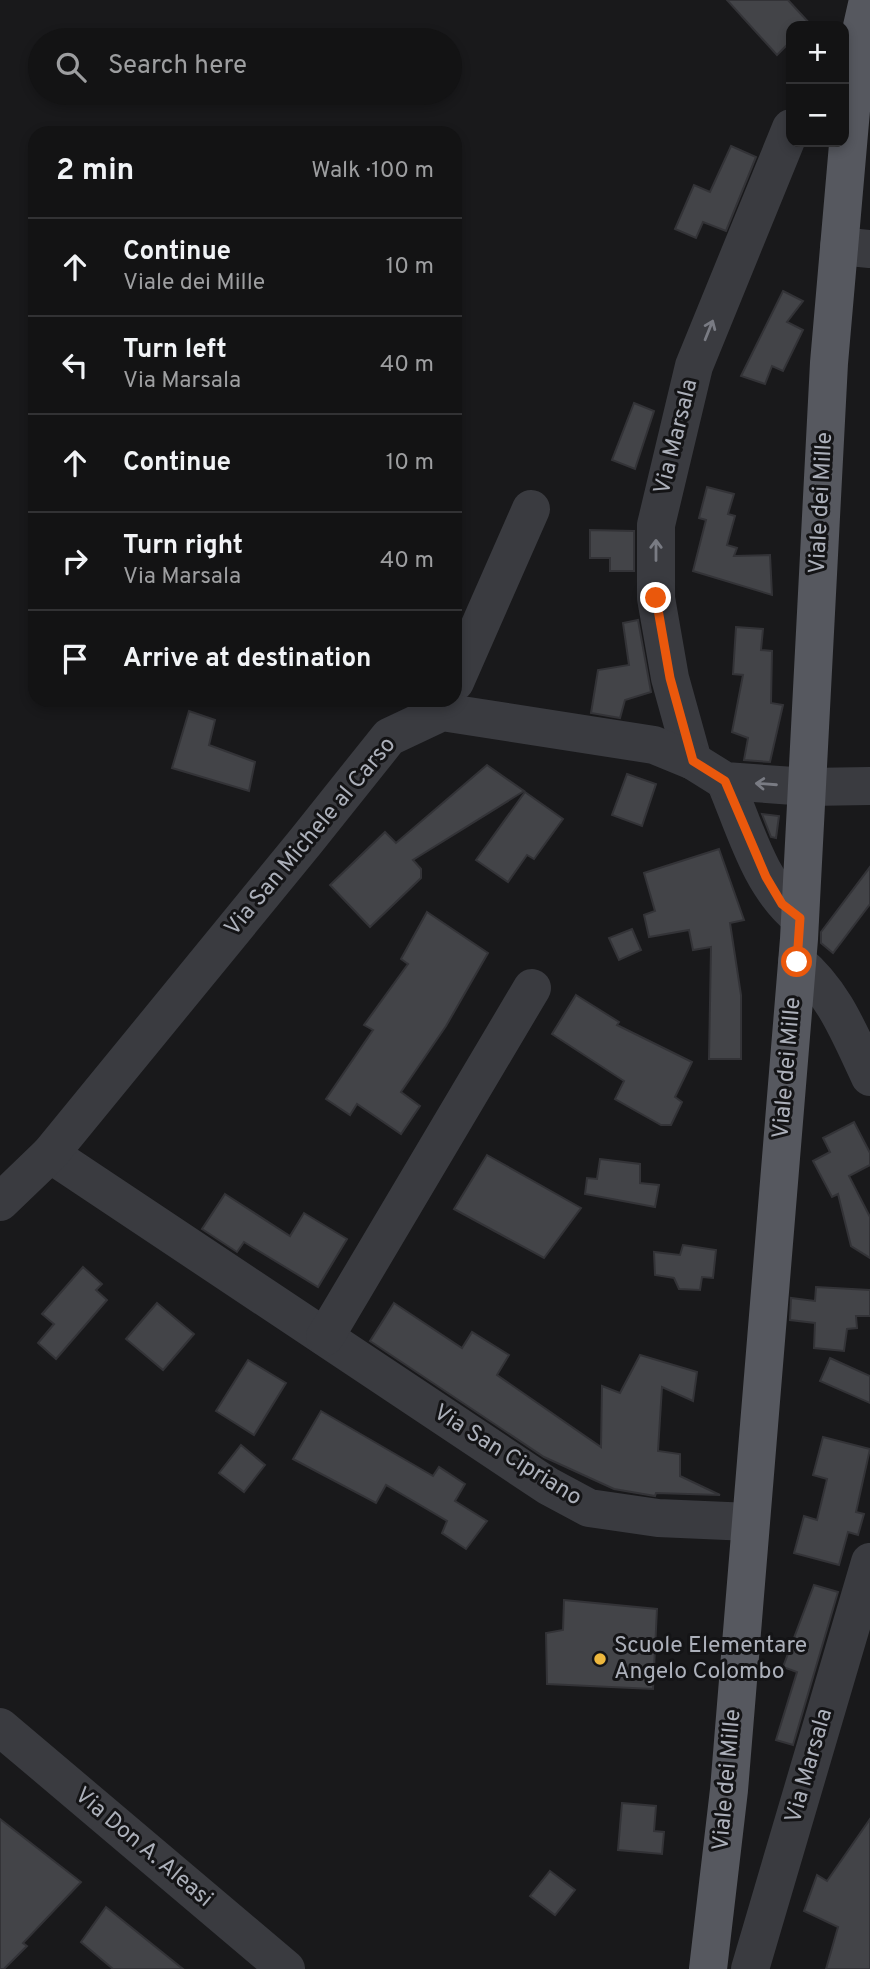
<!DOCTYPE html>
<html lang="en">
<head>
<meta charset="utf-8">
<style>
  :root { --surface:#131314; --page:#202022; --text:#f1f3f6; --muted:#9d9ea0; --line:#323234 }
  body { margin:0; font-family:Overpass,sans-serif; background:var(--page); color:var(--text) }
  .controls { position:absolute; right:21px; top:21px; display:grid; overflow:hidden; border-radius:14px; box-shadow:0 4px 10px #0003 }
  .controls button { width:63px; height:63px; display:grid; place-items:center; padding:0; border:0; border-bottom:2px solid var(--line); background:var(--surface); color:var(--text); font:35px sans-serif }
  .stop { position:absolute; width:21px; height:21px; margin:-16px; border:5px solid #ea580c; border-radius:50%; background:#fff }
  .stop.end { background:#ea580c; border-color:#fff; box-shadow:0 2px 7px #0008 }
  .list { margin:0; padding:0; list-style:none }
  h2 { display:flex; justify-content:space-between; align-items:center; height:91px; margin:0; padding:0 28px; font-size:30px }
  h2 small { font-size:23px; font-weight:400; color:var(--muted) }
  .list li { display:grid; grid-template-columns:46px 1fr auto; gap:21px; align-items:center; box-sizing:border-box; height:98px; padding:0 28px; border-top:2px solid var(--line) }
  .list b { display:block; font-size:26px; white-space:nowrap }
  .list p { margin:0; font-size:23px; white-space:nowrap; color:var(--muted) }
  .list em { font-size:23px; font-style:normal; color:var(--muted) }
  .icon { flex:none; width:38px; height:38px; fill:none; stroke:currentColor; stroke-width:2; stroke-linecap:round; stroke-linejoin:round }
  .map { position:relative; flex:none; width:870px; height:1969px; overflow:hidden }
  .search { position:absolute; background:var(--surface); box-shadow:0 4px 10px #0003; left:28px; top:28px; width:434px; height:77px; display:flex; align-items:center; gap:18px; box-sizing:border-box; padding:0 24px; border-radius:38px; color:var(--muted); font-size:26px }
  .panel { position:absolute; background:var(--surface); box-shadow:0 4px 10px #0003; left:28px; top:126px; width:434px; height:581px; border-radius:21px }
  .map>svg:first-child { display:block }
  .building { fill:#434448; stroke:#333337; stroke-width:2 }
  .lines { fill:none; stroke-linecap:round; stroke-linejoin:round }
  .minor { stroke:#3a3b40; stroke-width:38 }
  .major { stroke:#56585f; stroke-width:38 }
  .oneway { stroke:#797b83 }
  .route { stroke:#ea580c; stroke-width:9 }
  .poi-dot { fill:#eeb83e; stroke:#141416; stroke-width:2.5 }
  .labels { text-anchor:middle; dominant-baseline:central; stroke-width:6; stroke-linejoin:round; paint-order:stroke }
  .street-label { font-size:23px; fill:#acb0ba; stroke:#141416 }
  .poi-label { font-size:23px; fill:#acb0ba; stroke:#141416; text-anchor:start }
</style>
</head>
<body>
<div class="map">
<svg width="870" height="1969" viewBox="0 0 870 1969">
  <rect width="100%" height="100%" fill="#19191b"/>
  <g class="building">
    <polygon points="727,0 788,0 812,26 791,26 791,41 777,55"/>
    <polygon points="731,146 756,157 726,231 703,222 696,238 675,229 694,185 710,192"/>
    <polygon points="783,291 803,301 787,322 803,330 783,371 772,366 765,384 741,376"/>
    <polygon points="634,403 654,411 635,469 612,460"/>
    <polygon points="707,487 734,494 728,514 735,516 727,545 737,548 734,556 770,555 772,595 693,571 706,520 699,518"/>
    <polygon points="590,530 634,531 634,571 610,571 610,558 590,558"/>
    <polygon points="638,620 651,692 625,700 620,718 591,713 598,670 629,665 623,623"/>
    <polygon points="736,627 763,629 761,650 772,651 771,703 783,705 770,762 744,760 748,738 732,732 743,675 733,674"/>
    <polygon points="189,711 215,720 209,745 255,762 249,791 172,768"/>
    <polygon points="487,765 524,791 413,860 421,869 421,878 370,927 330,885 385,832 396,843"/>
    <polygon points="627,774 656,784 642,826 612,815"/>
    <polygon points="525,792 563,819 534,859 527,855 508,882 476,860"/>
    <polygon points="762,814 779,816 776,838 771,837"/>
    <polygon points="719,849 744,920 730,923 741,995 741,1059 709,1059 711,947 693,950 689,930 649,937 644,915 655,911 644,873"/>
    <polygon points="870,867 870,904 833,953 821,943 821,932"/>
    <polygon points="427,912 488,953 446,1026 401,1092 420,1106 401,1134 357,1104 350,1115 326,1099 373,1030 364,1025 408,964 401,959"/>
    <polygon points="632,929 641,950 619,960 609,938"/>
    <polygon points="576,995 619,1022 617,1025 692,1062 675,1097 682,1102 671,1125 661,1125 615,1099 624,1081 552,1034"/>
    <polygon points="854,1122 870,1153 870,1165 849,1176 870,1217 870,1258 851,1246 838,1194 832,1197 813,1161 830,1152 823,1138"/>
    <polygon points="487,1155 581,1208 544,1258 454,1209"/>
    <polygon points="600,1159 640,1164 640,1183 659,1185 655,1207 585,1194 587,1178 597,1179"/>
    <polygon points="225,1194 290,1236 304,1213 347,1239 318,1287 244,1242 237,1252 202,1229"/>
    <polygon points="683,1245 716,1250 713,1278 702,1277 700,1290 679,1289 674,1278 655,1275 654,1252 680,1255"/>
    <polygon points="83,1267 102,1284 96,1290 107,1300 56,1359 38,1343 54,1324 42,1314"/>
    <polygon points="816,1287 870,1290 870,1316 856,1316 857,1328 847,1329 844,1351 814,1348 815,1323 790,1320 791,1298 815,1301"/>
    <polygon points="157,1303 194,1334 163,1370 126,1339"/>
    <polygon points="394,1303 462,1348 472,1332 509,1355 497,1375 601,1447 602,1386 620,1393 640,1355 697,1372 693,1401 662,1387 658,1451 680,1454 680,1476 720,1495 656,1493 655,1496 614,1489 544,1457 370,1341"/>
    <polygon points="830,1358 870,1376 870,1403 820,1381"/>
    <polygon points="248,1360 286,1383 254,1435 216,1411"/>
    <polygon points="321,1411 433,1476 439,1467 465,1484 455,1501 487,1521 466,1549 442,1533 447,1521 386,1485 376,1503 293,1459"/>
    <polygon points="823,1437 870,1449 856,1512 864,1514 858,1535 848,1532 839,1565 794,1553 804,1516 817,1520 827,1479 813,1475"/>
    <polygon points="241,1445 265,1465 244,1492 219,1473"/>
    <polygon points="814,1585 838,1592 793,1745 776,1740 797,1672 783,1667"/>
    <polygon points="564,1600 657,1609 653,1689 547,1684 546,1633 563,1630"/>
    <polygon points="622,1803 656,1806 654,1831 664,1832 662,1854 618,1850"/>
    <polygon points="0,1819 81,1882 23,1943 27,1946 4,1969 0,1969"/>
    <polygon points="870,1819 870,1969 826,1969 838,1927 804,1911 817,1875 827,1881"/>
    <polygon points="550,1871 575,1890 555,1915 530,1896"/>
    <polygon points="106,1907 183,1969 113,1969 81,1942"/>
  </g>
  <g class="lines">
    <g class="minor">
      <polyline points="839,246 870,249"/>
      <polyline points="455,682 531,509"/>
      <polyline points="693,761 670,678 656,598 656,525 694,366 791,128"/>
      <path d="M 725,781 C 745,828 760,886 800,918"/>
      <path d="M 797,962 C 834,992 850,1035 870,1077"/>
      <polyline points="50,1154 548,1486 589,1508 658,1518 750,1522"/>
      <polyline points="0,1202 50,1154 306,841 389,737 442,712 654,745 693,761 725,781 808,787 870,786"/>
      <polyline points="325,1337 532,988"/>
      <polyline points="0,1727 286,1969"/>
      <polyline points="750,1969 870,1562"/>
    </g>
    <polyline class="major" points="708,1969 729,1790 799,939 829,363 856,53 868,0"/>
  </g>
  <defs><path id="oneway-shaft" d="M-6 0H5M1.5-3L5.5 0L1.5 3" fill="none" stroke-width="1.6" stroke-linecap="round" stroke-linejoin="round" transform="scale(1.75)"/></defs>
  <g class="oneway">
    <use href="#oneway-shaft" transform="translate(709 330) rotate(-68)"/>
    <use href="#oneway-shaft" transform="translate(656 550) rotate(-90)"/>
    <use href="#oneway-shaft" transform="translate(766 784) rotate(-176)"/>
  </g>
  <g class="lines">
    <polyline class="route" points="656,598 670,678 693,761 725,781 766,877 782,904 800,918 797,962"/>
  </g>
  <circle class="poi-dot" cx="600" cy="1659" r="7"/>
  <g class="labels">
    <g class="street-label">
      <text transform="translate(677 437) rotate(-76)">Via Marsala</text>
      <text transform="translate(822 503) rotate(-87)">Viale dei Mille</text>
      <text transform="translate(311 837) rotate(-50)">Via San Michele al Carso</text>
      <text transform="translate(788 1068) rotate(-85)">Viale dei Mille</text>
      <text transform="translate(507 1456) rotate(32)">Via San Cipriano</text>
      <text transform="translate(810 1766) rotate(-74)">Via Marsala</text>
      <text transform="translate(728 1780) rotate(-85)">Viale dei Mille</text>
      <text transform="translate(143 1848) rotate(40)">Via Don A. Aleasi</text>
    </g>
    <g class="poi-label">
      <text x="614" y="1646">Scuole Elementare<tspan x="614" dy="26">Angelo Colombo</tspan></text>
    </g>
  </g>
</svg>
<div class="controls">
<button>+</button>
<button>−</button>
</div>
<div class="stop" style="left:797px;top:962px"></div>
<div class="stop end" style="left:656px;top:598px"></div>
<div class="search"><svg class="icon" aria-label="search" viewBox="0 0 24 24"><circle cx="10" cy="10" r="6"/><path d="M15 15l6 6"/></svg>Search here</div>
<section class="panel">
<h2>2 min<small>Walk · 100 m</small></h2>
<ul class="list">
<li><svg class="icon" aria-label="ahead" viewBox="0 0 24 24"><path d="M12 20V5M6 11l6-6 6 6"/></svg><div><b>Continue</b><p>Viale dei Mille</p></div><em>10 m</em></li>
<li><svg class="icon" aria-label="left" viewBox="0 0 24 24"><path d="M17 20v-9H6M10 6l-5 5 5 5"/></svg><div><b>Turn left</b><p>Via Marsala</p></div><em>40 m</em></li>
<li><svg class="icon" aria-label="ahead" viewBox="0 0 24 24"><path d="M12 20V5M6 11l6-6 6 6"/></svg><div><b>Continue</b></div><em>10 m</em></li>
<li><svg class="icon" aria-label="right" viewBox="0 0 24 24"><path d="M7 20v-9h11M14 6l5 5-5 5"/></svg><div><b>Turn right</b><p>Via Marsala</p></div><em>40 m</em></li>
<li><svg class="icon" aria-label="arrive" viewBox="0 0 24 24"><path d="M6 21V4h12l-3 4 3 4H6"/></svg><div><b>Arrive at destination</b></div></li>
</ul>
</section>
</div>
</body>
</html>
